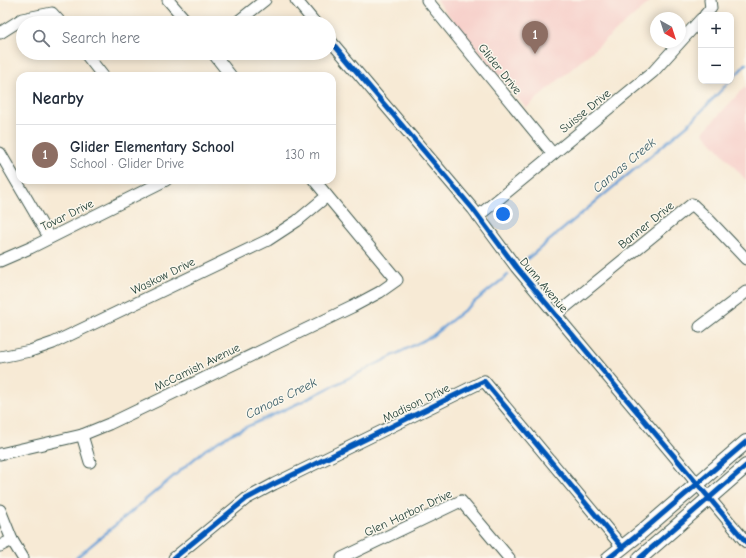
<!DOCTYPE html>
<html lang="en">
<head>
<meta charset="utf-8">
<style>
  :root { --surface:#fff; --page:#f6f6f7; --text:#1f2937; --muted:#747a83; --line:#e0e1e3; --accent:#b45309 }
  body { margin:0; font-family:"Comic Neue",sans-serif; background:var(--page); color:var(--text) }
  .controls { position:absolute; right:12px; top:12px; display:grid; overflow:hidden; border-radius:8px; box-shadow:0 2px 10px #0003 }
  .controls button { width:36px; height:36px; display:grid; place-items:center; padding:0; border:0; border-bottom:1px solid var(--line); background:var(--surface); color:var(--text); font:20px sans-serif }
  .compass { position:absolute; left:650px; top:12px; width:36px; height:36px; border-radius:50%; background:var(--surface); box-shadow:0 2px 10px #0003; rotate:141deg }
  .you { position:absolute; left:503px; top:214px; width:14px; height:14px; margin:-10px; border:3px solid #fff; border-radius:50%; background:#1a73e8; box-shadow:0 0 0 6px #1a73e833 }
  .badge { display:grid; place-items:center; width:26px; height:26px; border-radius:50%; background:var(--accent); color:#fff; font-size:13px; font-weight:700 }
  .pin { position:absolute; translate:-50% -33px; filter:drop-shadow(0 1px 2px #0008) }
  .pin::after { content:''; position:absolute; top:21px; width:14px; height:12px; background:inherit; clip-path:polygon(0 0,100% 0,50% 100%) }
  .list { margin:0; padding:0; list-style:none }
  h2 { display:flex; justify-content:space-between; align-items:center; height:52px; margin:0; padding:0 16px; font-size:17px }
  h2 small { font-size:13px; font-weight:400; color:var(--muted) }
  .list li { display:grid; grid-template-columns:26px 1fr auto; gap:12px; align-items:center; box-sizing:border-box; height:60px; padding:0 16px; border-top:1px solid var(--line) }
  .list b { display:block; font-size:15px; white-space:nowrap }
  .list p { margin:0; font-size:13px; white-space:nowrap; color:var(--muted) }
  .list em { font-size:13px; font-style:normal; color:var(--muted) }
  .icon { flex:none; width:22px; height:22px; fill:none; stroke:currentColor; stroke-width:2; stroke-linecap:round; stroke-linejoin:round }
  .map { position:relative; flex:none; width:746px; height:558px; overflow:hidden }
  .search { position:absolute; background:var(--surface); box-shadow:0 2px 10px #0003; left:16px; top:16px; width:320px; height:44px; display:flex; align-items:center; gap:10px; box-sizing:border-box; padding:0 14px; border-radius:22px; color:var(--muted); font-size:15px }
  .panel { position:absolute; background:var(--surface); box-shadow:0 2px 10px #0003; left:16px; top:72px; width:320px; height:112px; border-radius:12px }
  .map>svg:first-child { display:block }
  .built { fill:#f7d0ca }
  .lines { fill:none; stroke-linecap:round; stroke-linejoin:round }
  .stream { stroke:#699fd6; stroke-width:2.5 }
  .minor-casing { stroke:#3f574c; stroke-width:13 }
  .major-casing { stroke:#3f574c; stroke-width:16 }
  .minor { stroke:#fff; stroke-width:11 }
  .major { stroke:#fff; stroke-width:14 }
  .cycleway-casing { stroke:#fbf7ec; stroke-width:8 }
  .cycleway { stroke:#0057b8; stroke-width:5 }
  .labels { text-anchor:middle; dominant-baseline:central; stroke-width:3; stroke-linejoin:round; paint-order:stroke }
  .street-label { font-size:12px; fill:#1f3d34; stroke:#fbf7ec }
  .water-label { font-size:13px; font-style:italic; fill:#355a65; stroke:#fbf7ec }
</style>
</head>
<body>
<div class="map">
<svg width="746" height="558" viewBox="0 0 746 558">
  <rect width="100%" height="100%" fill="#fbf7ec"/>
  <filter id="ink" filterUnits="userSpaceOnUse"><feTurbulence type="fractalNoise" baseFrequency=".025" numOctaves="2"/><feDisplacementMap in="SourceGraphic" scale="8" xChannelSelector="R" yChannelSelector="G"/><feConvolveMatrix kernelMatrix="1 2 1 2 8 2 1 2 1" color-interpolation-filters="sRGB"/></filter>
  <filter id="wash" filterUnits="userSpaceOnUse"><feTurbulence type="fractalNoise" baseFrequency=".012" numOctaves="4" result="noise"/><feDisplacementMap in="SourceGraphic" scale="16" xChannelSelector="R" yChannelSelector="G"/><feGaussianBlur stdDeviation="0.9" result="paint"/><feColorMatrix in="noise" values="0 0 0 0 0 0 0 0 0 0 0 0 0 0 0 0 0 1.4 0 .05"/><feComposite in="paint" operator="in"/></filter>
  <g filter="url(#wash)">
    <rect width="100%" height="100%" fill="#f7ead5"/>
    <g class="built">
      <polygon points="436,0 652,0 526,108"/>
      <polygon points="746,86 746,180 703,132"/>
    </g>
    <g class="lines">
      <g class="stream">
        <polyline points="731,80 746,64"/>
        <polyline points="526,260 691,122 730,81"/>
        <polyline points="76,558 206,449 231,434 301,402 432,336 508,275"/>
      </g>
    </g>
  </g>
  <g filter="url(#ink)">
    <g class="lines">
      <g class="minor-casing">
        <g id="minor">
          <polyline points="168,0 188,23"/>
          <polyline points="296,0 315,23"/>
          <polyline points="427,0 553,154"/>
          <polyline points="705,15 711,8 710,0"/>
          <polyline points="236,23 265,0"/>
          <polyline points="0,33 22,19 52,13 61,23"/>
          <polyline points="329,39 473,209 516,267 746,542"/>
          <polyline points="85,53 103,76"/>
          <polyline points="213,53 231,76"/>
          <polyline points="0,153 49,237"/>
          <polyline points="478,216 653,72 701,19"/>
          <polyline points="0,261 30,248 166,180"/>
          <polyline points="557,314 692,204 710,221 746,259"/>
          <polyline points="700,327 746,292"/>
          <polyline points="0,357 30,351 53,343 268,240 297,221 327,196"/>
          <polyline points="82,435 90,462"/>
          <polyline points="0,454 82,435 109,424 352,307 380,292 397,280 314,180"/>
          <polyline points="0,510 12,540 23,558"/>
          <polyline points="0,546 12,540"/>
          <polyline points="174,558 246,499 274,484 484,381 623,548"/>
          <polyline points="342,558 461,501 509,558"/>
        </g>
      </g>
      <g class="major-casing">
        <g id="major">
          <polyline points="609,558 639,534 746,442"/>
          <polyline points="640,558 746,466"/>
        </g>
      </g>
      <use href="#minor" class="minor"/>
      <use href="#major" class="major"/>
      <g class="cycleway-casing">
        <g id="cycleway">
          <polyline points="329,39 473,209 516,267 746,542"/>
          <polyline points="174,558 246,499 274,484 484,381 623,548"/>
          <polyline points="609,558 639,534 746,442"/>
          <polyline points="640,558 746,466"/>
        </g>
      </g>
      <use href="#cycleway" class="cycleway"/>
    </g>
  </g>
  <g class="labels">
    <g class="street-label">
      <text transform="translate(500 69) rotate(51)">Glider Drive</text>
      <text transform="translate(585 111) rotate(-39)">Suisse Drive</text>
      <text transform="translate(67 215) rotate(-26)">Tovar Drive</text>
      <text transform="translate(646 225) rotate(-39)">Banner Drive</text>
      <text transform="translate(163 276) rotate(-26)">Waskow Drive</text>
      <text transform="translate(544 285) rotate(50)">Dunn Avenue</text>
      <text transform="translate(197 367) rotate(-26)">McCamish Avenue</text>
      <text transform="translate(416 403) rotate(-26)">Madison Drive</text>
      <text transform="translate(408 513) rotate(-25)">Glen Harbor Drive</text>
    </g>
    <g class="water-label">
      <text transform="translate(624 165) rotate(-40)">Canoas Creek</text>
      <text transform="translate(281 398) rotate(-26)">Canoas Creek</text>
    </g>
  </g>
</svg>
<div class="controls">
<button>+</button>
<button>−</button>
</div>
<svg class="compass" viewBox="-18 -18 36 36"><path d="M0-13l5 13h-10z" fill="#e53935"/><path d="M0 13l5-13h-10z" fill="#747a83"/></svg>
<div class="you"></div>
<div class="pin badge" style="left:535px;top:54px;background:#8d6e63">1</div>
<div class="search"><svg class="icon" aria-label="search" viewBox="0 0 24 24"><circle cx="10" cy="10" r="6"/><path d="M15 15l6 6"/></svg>Search here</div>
<section class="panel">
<h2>Nearby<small></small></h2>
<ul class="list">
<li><span class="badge" style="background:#8d6e63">1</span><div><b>Glider Elementary School</b><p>School · Glider Drive</p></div><em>130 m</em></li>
</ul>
</section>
</div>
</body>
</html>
